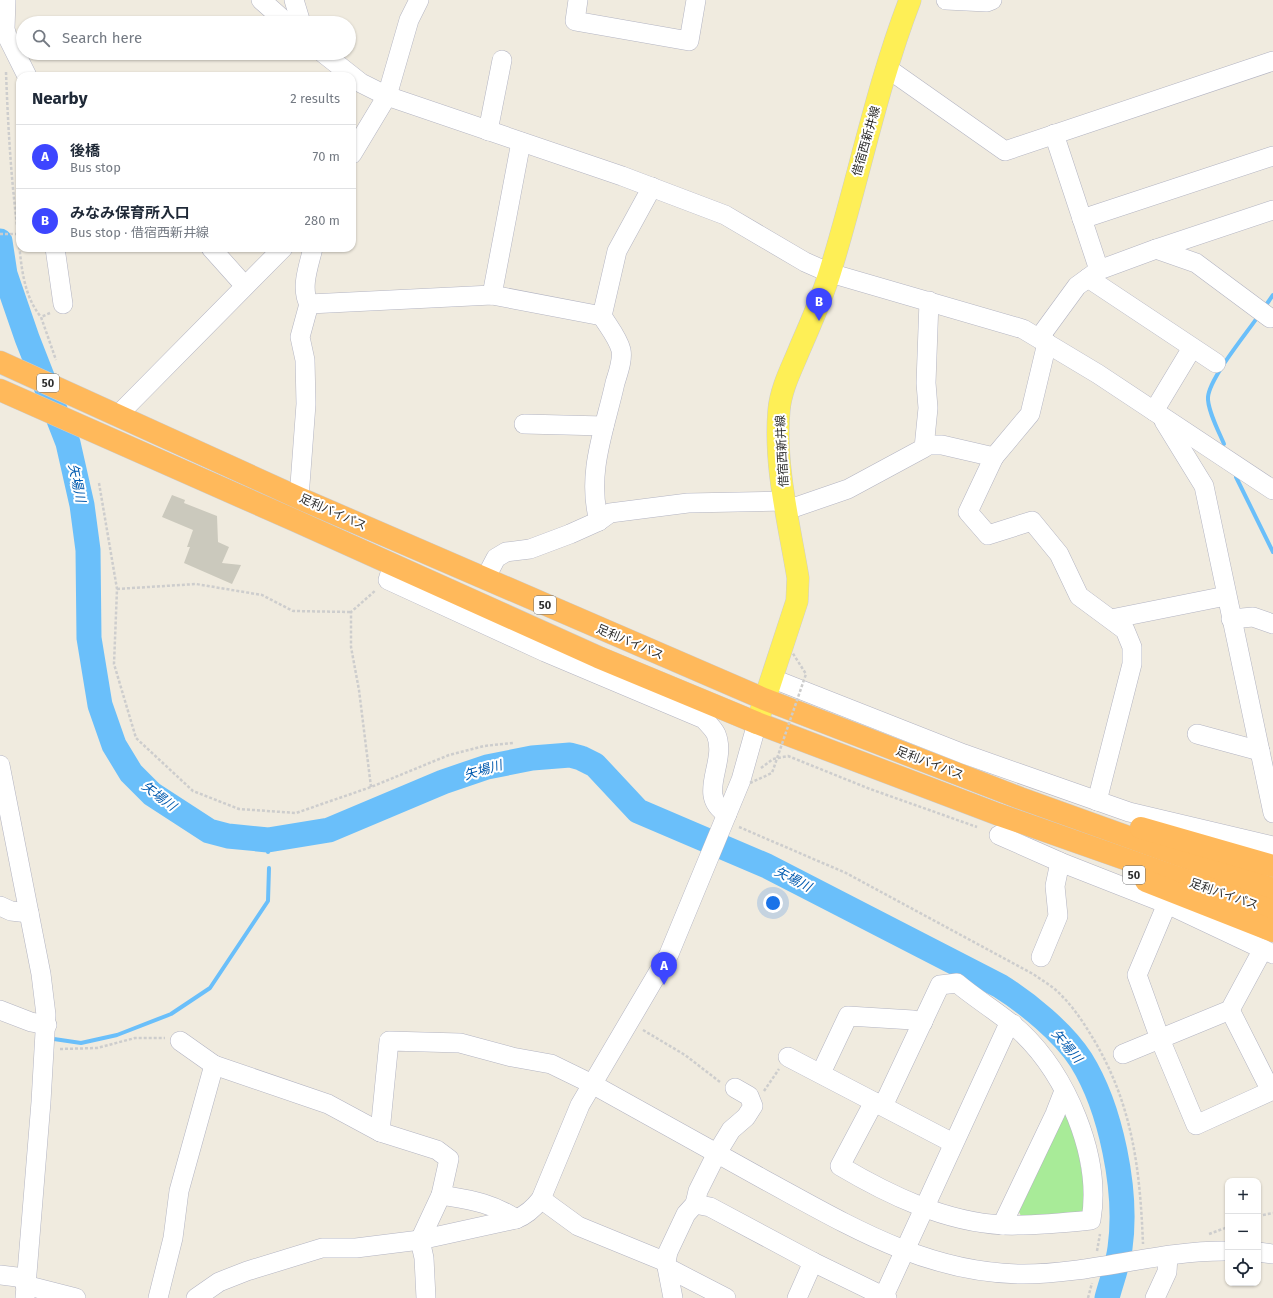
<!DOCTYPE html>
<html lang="en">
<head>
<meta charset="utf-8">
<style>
  :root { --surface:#fff; --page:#f6f6f7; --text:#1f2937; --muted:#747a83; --line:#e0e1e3; --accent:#3d46ff }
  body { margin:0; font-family:"Fira Sans","Noto Sans JP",sans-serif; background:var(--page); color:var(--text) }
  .controls { position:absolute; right:12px; bottom:12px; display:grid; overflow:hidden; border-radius:8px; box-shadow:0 1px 3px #0004 }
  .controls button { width:36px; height:36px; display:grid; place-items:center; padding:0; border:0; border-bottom:1px solid var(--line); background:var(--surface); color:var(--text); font:20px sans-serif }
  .you { position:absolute; left:773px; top:903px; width:14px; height:14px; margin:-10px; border:3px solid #fff; border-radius:50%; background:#1a73e8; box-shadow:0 0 0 6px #1a73e833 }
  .badge { display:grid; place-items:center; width:26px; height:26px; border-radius:50%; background:var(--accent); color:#fff; font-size:13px; font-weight:700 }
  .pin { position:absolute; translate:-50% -33px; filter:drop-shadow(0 1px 2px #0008) }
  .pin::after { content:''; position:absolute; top:21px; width:14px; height:12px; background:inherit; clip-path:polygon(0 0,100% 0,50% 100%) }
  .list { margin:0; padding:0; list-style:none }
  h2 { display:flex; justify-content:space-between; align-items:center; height:52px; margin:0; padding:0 16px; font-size:17px }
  h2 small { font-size:13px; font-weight:400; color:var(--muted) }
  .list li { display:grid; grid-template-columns:26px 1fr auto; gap:12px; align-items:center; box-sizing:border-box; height:64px; padding:0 16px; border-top:1px solid var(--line) }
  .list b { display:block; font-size:15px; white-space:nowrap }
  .list p { margin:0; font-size:13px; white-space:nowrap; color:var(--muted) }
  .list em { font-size:13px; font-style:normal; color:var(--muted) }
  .icon { flex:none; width:22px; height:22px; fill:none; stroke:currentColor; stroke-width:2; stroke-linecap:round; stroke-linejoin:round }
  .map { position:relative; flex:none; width:1273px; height:1298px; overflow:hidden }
  .search { position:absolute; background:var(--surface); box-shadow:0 1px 3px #0004; left:16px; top:16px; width:340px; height:44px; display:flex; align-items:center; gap:10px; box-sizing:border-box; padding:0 14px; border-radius:22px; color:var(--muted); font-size:15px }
  .panel { position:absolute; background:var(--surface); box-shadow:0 1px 3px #0004; left:16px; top:72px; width:340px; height:180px; border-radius:12px }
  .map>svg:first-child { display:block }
  .green { fill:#a8eb98 }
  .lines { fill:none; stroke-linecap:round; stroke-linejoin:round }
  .stream { stroke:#6abffa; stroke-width:4 }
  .river { stroke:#6abffa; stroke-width:25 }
  .building { fill:#cbc9bd }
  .minor-casing { stroke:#b3b4c2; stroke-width:20 }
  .major-casing { stroke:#cdcdcd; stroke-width:23 }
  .highway-casing { stroke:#cdcdcd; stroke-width:23 }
  .path { stroke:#cdcdcd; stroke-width:2.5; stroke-dasharray:3 2; stroke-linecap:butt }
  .minor { stroke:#fff; stroke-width:19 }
  .major { stroke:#feef56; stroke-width:22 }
  .highway { stroke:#ffb95b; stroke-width:22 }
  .path-bridge { stroke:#cdcdcd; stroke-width:2.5; stroke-dasharray:3 2; stroke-linecap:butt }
  .labels { text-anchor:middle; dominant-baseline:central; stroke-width:4; stroke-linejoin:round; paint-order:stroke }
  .shield { fill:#fff; stroke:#6d6d6d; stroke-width:1 }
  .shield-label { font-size:11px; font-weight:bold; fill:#2e2e2e }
  .street-label { font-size:12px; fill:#2e2e2e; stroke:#fff }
  .water-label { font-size:13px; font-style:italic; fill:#015aaf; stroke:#fff }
</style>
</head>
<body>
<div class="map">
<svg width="1273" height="1298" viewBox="0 0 1273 1298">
  <rect width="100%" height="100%" fill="#f0ebdf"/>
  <polygon class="green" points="1061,1116 1072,1116 1088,1207 1081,1216 1023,1220 1018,1210"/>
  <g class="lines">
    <g class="stream">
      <polyline points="1264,308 1273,295"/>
      <path d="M 1224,444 C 1219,432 1207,409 1208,397 C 1210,377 1247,333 1259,315"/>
      <polyline points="1236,477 1273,552"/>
      <polyline points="268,852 268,840"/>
      <polyline points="54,1039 81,1043 117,1035 171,1014 210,988 268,901 269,868"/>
    </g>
    <path class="river" d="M 0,241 L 5,274 L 27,338 L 68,443 L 82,505 L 88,550 L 89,638 L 100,705 L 114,745 L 131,773 L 152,794 L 209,831 L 228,836 L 268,840 L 329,830 L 443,782 L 487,767 L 532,758 L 570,755 L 581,758 L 595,765 L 638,811 L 767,866 L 1000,986 C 1027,1003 1063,1032 1081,1060 C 1111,1108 1128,1191 1120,1248 C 1118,1265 1111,1282 1107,1298"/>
  </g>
  <polygon class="building" points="172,495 185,500 184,503 217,516 218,542 229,547 222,563 241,565 232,584 184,563 190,547 187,547 193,530 162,517"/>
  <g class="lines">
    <g class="minor-casing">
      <g id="minor">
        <polyline points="6,0 5,29 7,36 27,76"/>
        <polyline points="261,0 287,23"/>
        <polyline points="294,0 301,23"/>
        <polyline points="578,0 575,21 689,41 696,0"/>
        <polyline points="946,0 987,2 992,0"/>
        <polyline points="323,53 361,83 387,96 622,176 725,215 805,262 830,273 1023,329 1098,374 1273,490"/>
        <polyline points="887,68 1005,151 1273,61"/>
        <polyline points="488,131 502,60"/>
        <polyline points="1054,134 1099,270"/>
        <polyline points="352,154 387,96 409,20 419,0"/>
        <polyline points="1082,219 1273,156"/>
        <polyline points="55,248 63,304"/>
        <polyline points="211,248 245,286"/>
        <polyline points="1156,249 1196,263 1270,318"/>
        <polyline points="1088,278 1216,363"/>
        <polyline points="492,295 521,142"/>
        <polyline points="309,304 492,295 602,316"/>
        <polyline points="1039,338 1077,286 1099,270 1156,249 1273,210"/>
        <polyline points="1154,411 1192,348"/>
        <polyline points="118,415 283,248"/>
        <polyline points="1164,421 1204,486 1273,813"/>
        <polyline points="524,424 604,426"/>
        <polyline points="925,445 942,445 994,457 968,512 988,535 1032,521 1059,554 1079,596 1125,630 1132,647 1132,664 1097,801"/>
        <polyline points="994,457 1030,414 1047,343"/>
        <path d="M 299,498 L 306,404 L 305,360 L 300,337 L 309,304 C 300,288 309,265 313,248"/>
        <polyline points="787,510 848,489 924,448 928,408 926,383 929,301"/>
        <path d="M 599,521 C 586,473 605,429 615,383 C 618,373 623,360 621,350 C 618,338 608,326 602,316 L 617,251 L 652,187"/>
        <path d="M 393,564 L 388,580 L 545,652 L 704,719 C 708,724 713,728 716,734 C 728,763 695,795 727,814"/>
        <polyline points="485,579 496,558 506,552 530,549 570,534 599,521 610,513 688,503 786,501"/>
        <polyline points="1111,619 1226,596"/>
        <polyline points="1231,619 1253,617 1273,624"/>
        <polyline points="771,678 964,754 1129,812 1273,846"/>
        <polyline points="1197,734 1260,751"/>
        <polyline points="0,765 41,974 46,1015 41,1102 25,1298"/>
        <polyline points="999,835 1060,862 1167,904 1273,954"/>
        <polyline points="1172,892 1137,975 1160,1039 1196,1125 1271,1091 1230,1010"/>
        <polyline points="0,906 11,911 29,913"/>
        <polyline points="1041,957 1058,916 1055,886 1060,862"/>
        <polyline points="0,1010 31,1022 47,1025"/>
        <polyline points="1123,1054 1230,1010 1263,949"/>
        <polyline points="788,1057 953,1143"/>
        <polyline points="214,1065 328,1104 380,1132 437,1150 449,1159 441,1195 420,1240 424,1258 426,1298"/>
        <polyline points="821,1073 848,1016 913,1020 923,1022"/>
        <path d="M 874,1102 L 840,1166 C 889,1195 945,1222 1003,1225 C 1032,1226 1062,1223 1091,1220 C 1102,1156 1066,1074 1020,1031 C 1000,1013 977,1000 957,983 L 940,985 L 883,1106"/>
        <path d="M 380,1132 L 389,1041 L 460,1043 L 512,1057 L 551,1064 L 592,1084 C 649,1116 706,1147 763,1179 C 846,1224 926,1274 1024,1274 C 1092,1274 1159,1250 1228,1251"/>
        <path d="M 441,1195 C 470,1200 490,1202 516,1219"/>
        <polyline points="541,1199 578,1226 666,1262"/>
        <polyline points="695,1204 710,1207 813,1262 887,1298"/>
        <polyline points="1002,1225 1055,1114 1064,1091"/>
        <polyline points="1258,1252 1273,1254"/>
        <polyline points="668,1268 726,1298"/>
        <polyline points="0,1275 25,1278"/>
        <polyline points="25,1285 76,1298"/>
        <polyline points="158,1298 173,1238 179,1191 214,1065 180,1041"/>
        <path d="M 196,1298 L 219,1282 L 247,1271 L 322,1248 L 356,1248 L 420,1240 L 516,1219 C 527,1215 534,1208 541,1199 L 580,1105 L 669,954 L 741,780 L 757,723"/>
        <polyline points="673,1298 666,1262 668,1252 686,1214 695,1204 698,1191 717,1153 731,1130 746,1117 753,1106 749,1096 735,1088"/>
        <polyline points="797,1298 813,1262"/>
        <polyline points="883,1298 1006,1030 1013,1024"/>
        <polyline points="1155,1298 1167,1272 1168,1256"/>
      </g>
    </g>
    <g class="major-casing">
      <path id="major" d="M 757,723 L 797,601 L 798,578 C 789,523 774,466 779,410 C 781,388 792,368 800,348 C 811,323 822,298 830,272 C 858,182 876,88 910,0"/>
    </g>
    <g class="highway-casing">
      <g id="highway">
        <polyline points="0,362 299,498 764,699 1020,798 1273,889"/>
        <polyline points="0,390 296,521 598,657 757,723 997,814 1273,911"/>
        <polyline points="1141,828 1273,866"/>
        <polyline points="1146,881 1273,931"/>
      </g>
    </g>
    <g class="path">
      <path d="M 6,72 C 8,126 11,180 18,233 C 21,261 22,294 41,317"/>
      <polyline points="0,234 18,234"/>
      <polyline points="50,313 41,317 56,360"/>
      <polyline points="99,483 117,589 114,664 136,738 193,791 239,809 296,813 371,787 449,755 484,746 513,743"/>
      <polyline points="117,589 196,584 262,595 293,611 351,612"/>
      <polyline points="761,768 773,759 788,756 870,789 977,827"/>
      <polyline points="371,787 359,690 351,647 351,612 376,590"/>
      <path d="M 739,827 L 846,873 L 1033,974 C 1043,981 1054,987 1062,996 C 1075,1009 1085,1025 1094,1040 C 1133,1106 1140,1170 1143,1244"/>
      <polyline points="643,1030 685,1055 720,1082"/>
      <polyline points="60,1049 97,1048 135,1038 165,1038"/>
      <polyline points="764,1091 779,1069"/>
      <polyline points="1258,1216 1273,1213"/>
      <polyline points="1209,1234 1228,1227"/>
      <polyline points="1097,1251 1100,1234"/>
      <polyline points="1088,1298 1092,1283"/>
    </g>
    <use href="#minor" class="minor"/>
    <use href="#major" class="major"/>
    <use href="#highway" class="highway"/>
    <polyline class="path-bridge" points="750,783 772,773 806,674 792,652"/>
  </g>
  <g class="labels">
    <g class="shield">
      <rect x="37" y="374" width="22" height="18" rx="3"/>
      <rect x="534" y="596" width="22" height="18" rx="3"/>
      <rect x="1123" y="866" width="22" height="18" rx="3"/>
    </g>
    <g class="shield-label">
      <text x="48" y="383">50</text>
      <text x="545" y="605">50</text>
      <text x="1134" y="875">50</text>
    </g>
    <g class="street-label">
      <text transform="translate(866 141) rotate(-74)">借宿西新井線</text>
      <text transform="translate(782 451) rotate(-93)">借宿西新井線</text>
      <text transform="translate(333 512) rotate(24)">足利バイパス</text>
      <text transform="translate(630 642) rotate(23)">足利バイパス</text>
      <text transform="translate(930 763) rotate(21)">足利バイパス</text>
      <text transform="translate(1224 894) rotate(19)">足利バイパス</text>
    </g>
    <g class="water-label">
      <text transform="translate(77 483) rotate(78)">矢場川</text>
      <text transform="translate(483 770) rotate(-16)">矢場川</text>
      <text transform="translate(159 796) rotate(37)">矢場川</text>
      <text transform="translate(793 879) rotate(27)">矢場川</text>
      <text transform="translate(1067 1046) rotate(50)">矢場川</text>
    </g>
  </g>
</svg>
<div class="controls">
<button>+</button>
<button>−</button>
<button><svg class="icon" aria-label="locate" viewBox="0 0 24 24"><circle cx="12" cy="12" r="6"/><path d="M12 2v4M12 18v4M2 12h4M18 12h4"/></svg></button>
</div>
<div class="you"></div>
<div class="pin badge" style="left:664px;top:985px">A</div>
<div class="pin badge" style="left:819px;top:321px">B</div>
<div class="search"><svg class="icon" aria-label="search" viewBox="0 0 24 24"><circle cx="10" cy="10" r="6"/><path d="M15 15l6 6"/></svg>Search here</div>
<section class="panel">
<h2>Nearby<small>2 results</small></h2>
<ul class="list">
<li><span class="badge">A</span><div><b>後橋</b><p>Bus stop</p></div><em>70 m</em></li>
<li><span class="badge">B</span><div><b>みなみ保育所入口</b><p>Bus stop · 借宿西新井線</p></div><em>280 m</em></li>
</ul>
</section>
</div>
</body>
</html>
